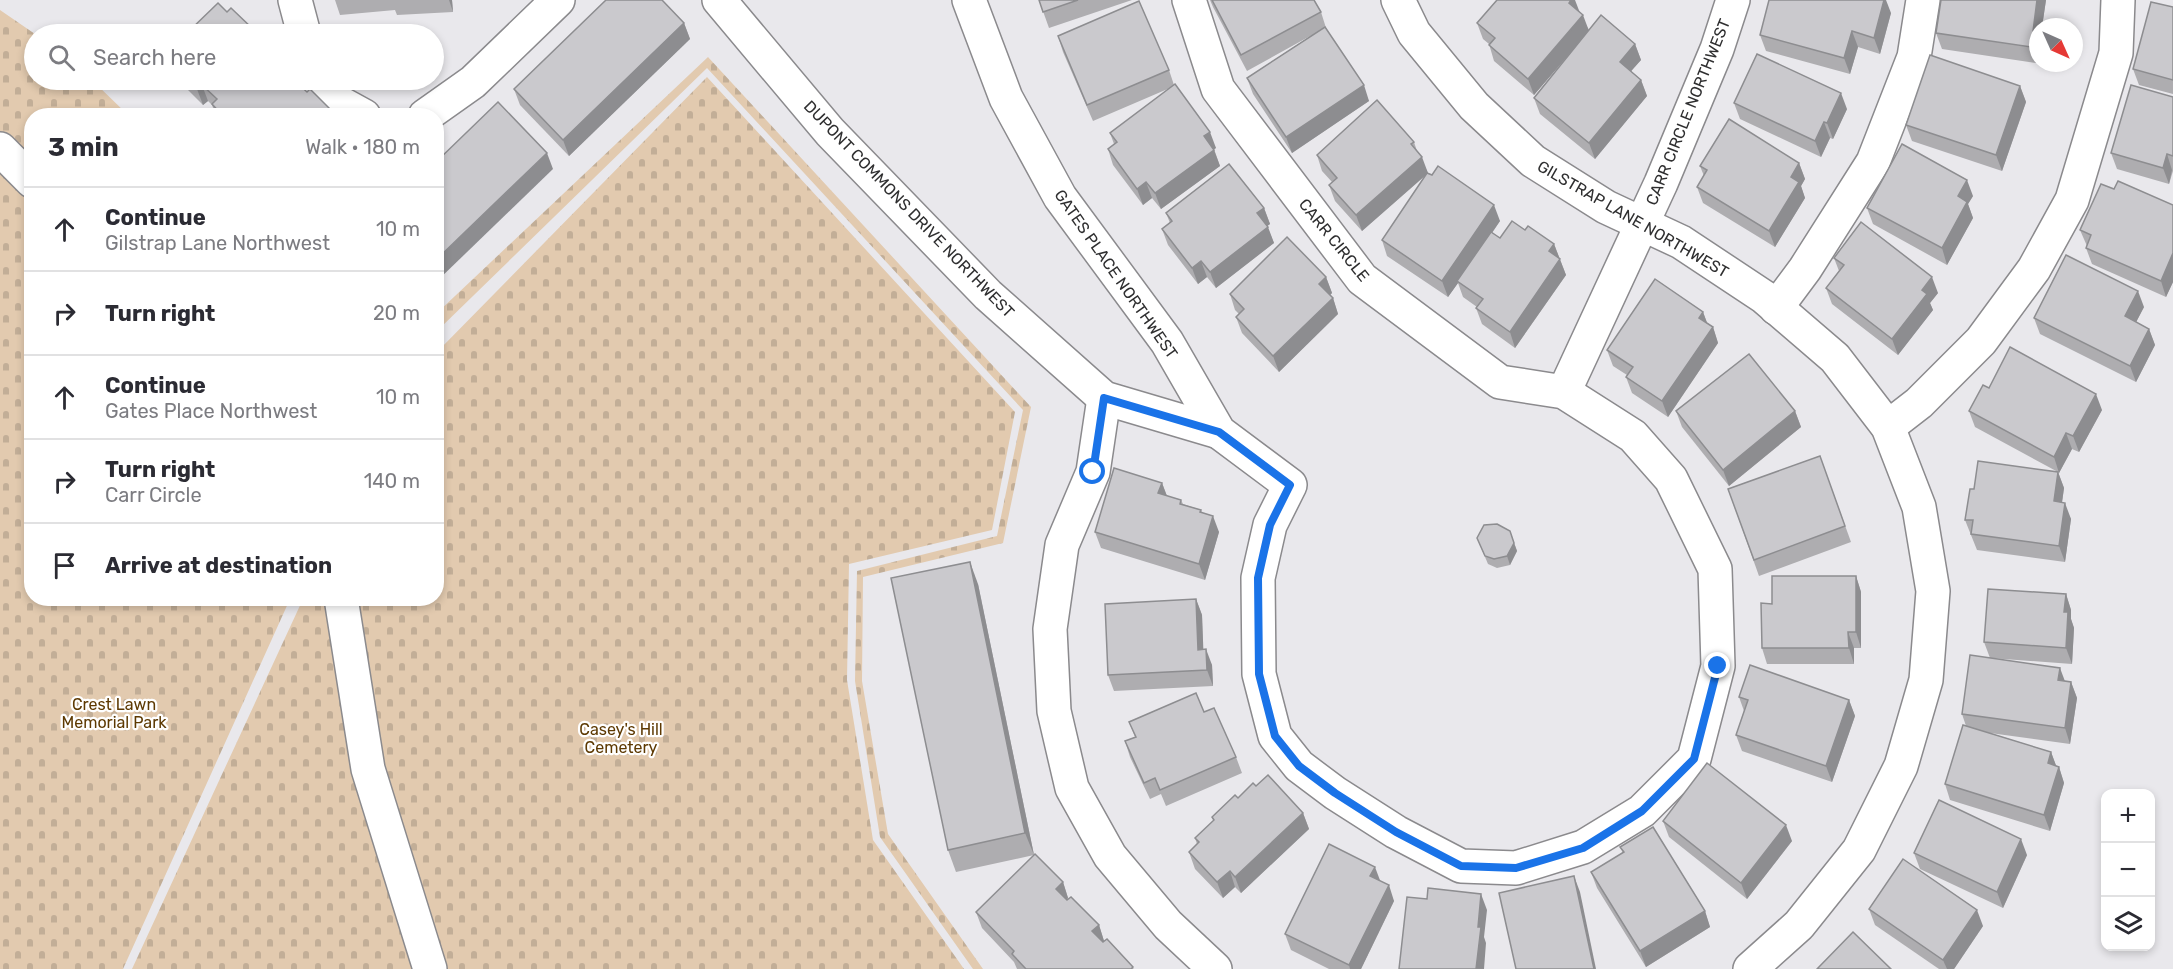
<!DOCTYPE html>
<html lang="en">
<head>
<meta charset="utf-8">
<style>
  :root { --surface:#fff; --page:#f7f7f7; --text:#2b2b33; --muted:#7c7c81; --line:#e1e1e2 }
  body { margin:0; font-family:Rubik,sans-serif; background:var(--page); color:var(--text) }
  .controls { position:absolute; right:18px; bottom:18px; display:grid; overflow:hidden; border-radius:12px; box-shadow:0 3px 9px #0003 }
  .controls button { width:54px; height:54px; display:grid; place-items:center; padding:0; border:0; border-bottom:2px solid var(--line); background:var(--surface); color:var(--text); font:30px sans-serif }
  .compass { position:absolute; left:2029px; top:18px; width:54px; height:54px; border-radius:50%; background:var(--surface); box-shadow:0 3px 9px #0003; rotate:135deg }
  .stop { position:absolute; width:18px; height:18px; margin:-14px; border:4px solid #1a73e8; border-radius:50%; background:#fff }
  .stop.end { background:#1a73e8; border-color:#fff; box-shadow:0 2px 6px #0008 }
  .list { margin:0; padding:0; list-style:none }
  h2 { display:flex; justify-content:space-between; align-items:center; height:78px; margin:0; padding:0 24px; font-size:26px }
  h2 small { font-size:20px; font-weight:400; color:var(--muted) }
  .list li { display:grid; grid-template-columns:39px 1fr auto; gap:18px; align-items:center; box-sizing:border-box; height:84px; padding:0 24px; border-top:2px solid var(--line) }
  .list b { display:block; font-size:22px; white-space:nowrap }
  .list p { margin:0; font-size:20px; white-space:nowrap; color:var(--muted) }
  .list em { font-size:20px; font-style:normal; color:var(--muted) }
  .icon { flex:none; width:33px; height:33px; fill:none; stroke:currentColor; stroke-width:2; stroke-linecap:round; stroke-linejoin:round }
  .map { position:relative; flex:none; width:2173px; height:969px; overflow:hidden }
  .search { position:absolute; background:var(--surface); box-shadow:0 3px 9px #0003; left:24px; top:24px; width:420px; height:66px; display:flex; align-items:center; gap:15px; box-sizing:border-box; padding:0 21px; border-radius:33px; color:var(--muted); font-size:22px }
  .panel { position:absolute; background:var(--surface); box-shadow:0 3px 9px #0003; left:24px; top:108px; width:420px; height:498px; border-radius:24px }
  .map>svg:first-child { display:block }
  .cemetery { fill:url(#cemetery-stones) }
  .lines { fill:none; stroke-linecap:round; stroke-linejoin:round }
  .minor-casing { stroke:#8b8a8d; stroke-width:36 }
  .minor { stroke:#fff; stroke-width:33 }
  .wall { fill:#aeadb0 }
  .shaded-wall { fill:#8d8d90 }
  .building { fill:#cac9cd; stroke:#8d8d90; stroke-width:1.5 }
  .route { stroke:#1a73e8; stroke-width:8 }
  .labels { text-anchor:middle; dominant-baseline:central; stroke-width:4.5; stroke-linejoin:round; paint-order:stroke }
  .street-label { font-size:16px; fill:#2f2f30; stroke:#fff }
  .park-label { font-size:16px; fill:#5d3902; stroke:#fff }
</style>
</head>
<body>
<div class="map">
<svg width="2173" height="969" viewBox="0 0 2173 969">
  <defs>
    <pattern id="cemetery-stones" width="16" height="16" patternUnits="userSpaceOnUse" patternTransform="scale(1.5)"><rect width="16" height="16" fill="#e2caaf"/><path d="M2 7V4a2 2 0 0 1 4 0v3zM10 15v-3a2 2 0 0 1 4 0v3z" fill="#c2ae97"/></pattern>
  </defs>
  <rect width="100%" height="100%" fill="#e9e8ec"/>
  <g class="cemetery">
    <polygon points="0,10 35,34 34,80 92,80 128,115 32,116 32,598 290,599 123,969 0,969"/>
    <polygon points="708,57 1031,407 1003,543 863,577 862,681 888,834 983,969 973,969 880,837 855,681 857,571 997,536 1023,410 707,68 437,331 437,313"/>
    <polygon points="707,77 1015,412 992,530 849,564 847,680 873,840 964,969 132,969 303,599 436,598 437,352"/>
  </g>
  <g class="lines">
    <g class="minor-casing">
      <g id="minor">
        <polyline points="295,0 304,34"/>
        <polyline points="719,0 830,132 988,295 1104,398 1219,432"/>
        <polyline points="969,0 1006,98 1060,197 1167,342 1219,432 1290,485 1270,525 1258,578 1259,674 1275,736 1299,766 1335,793 1396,832 1461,866 1516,868 1583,847 1642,811 1694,759 1718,666 1715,569 1671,479 1633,436 1564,392 1500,382 1362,279 1218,89 1189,0"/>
        <polyline points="1398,0 1414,33 1474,106 1533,161 1606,207 1681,242 1764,297 1835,358 1888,427 1919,507 1933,591 1926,680 1901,766 1859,850 1799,925 1750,969"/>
        <polyline points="323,80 333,99 364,116"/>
        <polyline points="425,116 473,82 558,0"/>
        <polyline points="0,149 32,181"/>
        <polyline points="1776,308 1805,269 1873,162 1914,57 1923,0"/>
        <polyline points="1564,392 1661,183 1717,49 1733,0"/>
        <polyline points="1104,398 1093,472 1062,545 1050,629 1054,711 1072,788 1110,856 1168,925 1215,969"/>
        <polyline points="1888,427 1919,403 1981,341 2034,269 2072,200 2116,53 2118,0"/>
        <polyline points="341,598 368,769 430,969"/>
      </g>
    </g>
    <use href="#minor" class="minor"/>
  </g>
  <g class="wall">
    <polygon points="335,0 452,0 453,12 397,15 395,10 340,15"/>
    <polygon points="1039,0 1132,0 1049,28"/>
    <polygon points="1210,0 1314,0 1321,12 1326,28 1369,101 1292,153 1253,94 1247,78 1312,35 1247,71 1213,7"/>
    <polygon points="2046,0 2042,27 2038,27 2038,53 2036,63 1942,49 1936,33"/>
    <polygon points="2173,7 2173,94 2139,85 2133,69"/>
    <polygon points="1579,12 1589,30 1635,44 1641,60 1631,71 1641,80 1647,96 1595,159 1540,114 1534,98 1571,52 1534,95 1494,61 1489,44 1483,39 1477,23"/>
    <polygon points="1891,13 1880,54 1858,47 1850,74 1766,51 1760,35"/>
    <polygon points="684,23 690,39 569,156 520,105 514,89"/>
    <polygon points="1058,36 1169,70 1174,85 1216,148 1214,149 1220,166 1161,209 1152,198 1143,205 1113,165 1108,149 1114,144 1110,133 1170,88 1093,121 1063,52"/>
    <polygon points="179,80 296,80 297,82 307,92 337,116 216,116 212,105 208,101 203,105 180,82"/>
    <polygon points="2020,86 2026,102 2002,171 1912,141 1906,125"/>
    <polygon points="2173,97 2173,171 2169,184 2117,169 2111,153"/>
    <polygon points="1734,103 1847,109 1833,139 1830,138 1821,157 1740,119"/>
    <polygon points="1414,142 1417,151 1428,173 1500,221 1492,233 1500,238 1525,230 1554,244 1566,275 1515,348 1482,324 1476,308 1477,307 1463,297 1458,283 1448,297 1387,256 1382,240 1426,175 1362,231 1335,201 1329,185 1332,182 1322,171 1317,155"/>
    <polygon points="1799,163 1805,179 1801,186 1805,198 1775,247 1703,203 1697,187 1704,176 1700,166"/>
    <polygon points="2114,189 2173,205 2173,282 2166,297 2092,264 2086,248 2087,246 2080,230"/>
    <polygon points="1973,196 1968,204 1973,218 1947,265 1873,224 1867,208"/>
    <polygon points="1264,208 1270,224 1267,226 1274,243 1216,288 1207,277 1198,284 1168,245 1162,229 1170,223 1166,213"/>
    <polygon points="1834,258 1938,293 1930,303 1933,310 1898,355 1832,304 1826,288 1839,271"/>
    <polygon points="1326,277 1332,293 1330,295 1333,298 1338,314 1279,372 1242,333 1236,317 1239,314 1235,310 1230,294"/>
    <polygon points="2144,307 2136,322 2149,329 2155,345 2136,382 2040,334 2034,318"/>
    <polygon points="1703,312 1707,323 1713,327 1718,343 1668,417 1632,393 1626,377 1627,375 1613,366 1607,350"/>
    <polygon points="1989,388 2102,410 2079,452 2072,449 2059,473 2058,472 2064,488 2062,502 2071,519 2065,562 1977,550 1965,520 2058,472 1975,427 1969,411"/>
    <polygon points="1676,411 1795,411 1801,427 1729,486 1682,427"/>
    <polygon points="1820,456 1851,542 1759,576 1728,489"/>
    <polygon points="1162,483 1167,496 1181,500 1183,504 1201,510 1202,512 1219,532 1205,580 1101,548 1095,532"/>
    <polygon points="1510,531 1517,551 1510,565 1497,568 1488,564 1477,538"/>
    <polygon points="1856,576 1861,592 1861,648 1854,648 1854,664 1767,664 1762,648 1772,604"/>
    <polygon points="978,584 1034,855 956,872 948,850"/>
    <polygon points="2066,594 2071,610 2071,619 2074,628 2072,664 1990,658 1984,642"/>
    <polygon points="1196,599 1202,615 1203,649 1212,665 1213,686 1114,691 1108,675"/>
    <polygon points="2064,681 2071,682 2077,698 2070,744 1990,733 2051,752 2056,766 2059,767 2064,783 2050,831 1950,800 1945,784 1966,726 1962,714"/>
    <polygon points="1739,697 1849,700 1855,716 1832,782 1742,751 1736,735 1744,711"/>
    <polygon points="1204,712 1236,757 1242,773 1166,806 1161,794 1150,799 1130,757 1125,741 1135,737 1129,722"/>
    <polygon points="1256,786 1303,813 1309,829 1241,893 1235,887 1223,898 1195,869 1189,852 1197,844 1195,838 1214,821 1212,817 1238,798"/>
    <polygon points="1663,821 1792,841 1747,899 1669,837"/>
    <polygon points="1620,847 1705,911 1710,927 1646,967 1597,888 1591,872 1623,853"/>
    <polygon points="1914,853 2027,855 2003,908 1920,869"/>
    <polygon points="1380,881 1394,901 1361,969 1329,969 1291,950 1285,934"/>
    <polygon points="1063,882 1068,898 1067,900 1099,925 1104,941 1134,969 1017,969 1014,962 982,928 976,912"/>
    <polygon points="1869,909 1983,926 1954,969 1939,969 1875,925"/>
  </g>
  <g class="shaded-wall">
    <polygon points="449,0 452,0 453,12"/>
    <polygon points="1571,0 1575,0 1580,13 1569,3"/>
    <polygon points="1884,0 1886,0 1891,13 1880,54 1874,38"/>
    <polygon points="2037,0 2046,0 2042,27 2038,27 2038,53 2036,63 2031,47"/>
    <polygon points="1583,15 1589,31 1534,95 1528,79"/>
    <polygon points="684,23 690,39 569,156 563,140"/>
    <polygon points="1852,31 1858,47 1850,74 1844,58"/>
    <polygon points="1635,44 1641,60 1625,78 1620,62"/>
    <polygon points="1641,80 1647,96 1595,159 1589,143"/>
    <polygon points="202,85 208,101 203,105 197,89"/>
    <polygon points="1364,85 1369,101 1292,153 1286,137"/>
    <polygon points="2020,86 2026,102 2002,171 1996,155"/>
    <polygon points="1841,93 1847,109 1833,139 1827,123"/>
    <polygon points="1824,122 1830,138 1821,157 1815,141"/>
    <polygon points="1210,132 1216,148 1210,152 1204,136"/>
    <polygon points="1214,150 1220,166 1161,209 1155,193"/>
    <polygon points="547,153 553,169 436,282 436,260"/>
    <polygon points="2167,154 2172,170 2169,184 2163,168"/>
    <polygon points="1422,157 1428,173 1362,231 1356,215"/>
    <polygon points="1799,163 1805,179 1801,186 1805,198 1775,247 1769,231 1791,177"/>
    <polygon points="1967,180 1973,196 1968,204 1973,218 1947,265 1942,248 1958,196"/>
    <polygon points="1146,182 1152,198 1143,205 1137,189"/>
    <polygon points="1494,205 1500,221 1458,282 1457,281 1458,283 1448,297 1442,281"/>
    <polygon points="1264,208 1270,224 1263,229 1257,213"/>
    <polygon points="1268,227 1274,243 1216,288 1210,272"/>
    <polygon points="1554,244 1566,275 1515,348 1510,332 1549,251"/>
    <polygon points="2173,253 2173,282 2166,297 2161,281"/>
    <polygon points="1201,261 1207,277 1198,284 1192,268"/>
    <polygon points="1326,277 1332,293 1325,300 1319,284"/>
    <polygon points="1932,277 1938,293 1930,303 1933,310 1898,355 1892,339 1922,290"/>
    <polygon points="2138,291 2144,307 2131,332 2125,316"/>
    <polygon points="1333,298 1338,314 1279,372 1273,356"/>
    <polygon points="1703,312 1709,328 1699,318"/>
    <polygon points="1713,327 1718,343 1668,417 1662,401"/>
    <polygon points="2149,329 2155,345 2136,382 2130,366"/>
    <polygon points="2096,394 2102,410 2079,452 2073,436"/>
    <polygon points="1795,411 1801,427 1729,486 1723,470"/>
    <polygon points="2066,433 2072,449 2059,473 2054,457"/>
    <polygon points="2058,472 2064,488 2060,517 2054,501"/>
    <polygon points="1162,483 1168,499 1158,493"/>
    <polygon points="2065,503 2071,519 2065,562 2059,546"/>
    <polygon points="1213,516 1219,532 1205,580 1199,564"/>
    <polygon points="1514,543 1517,551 1510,565 1507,556"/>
    <polygon points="970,562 978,584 1034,855 1025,833"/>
    <polygon points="1856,576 1861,592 1861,648 1856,632"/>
    <polygon points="2066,594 2071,610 2071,619 2074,628 2072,664 2066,648 2064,612"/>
    <polygon points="1196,599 1202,615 1204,666 1198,650"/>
    <polygon points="1848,632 1854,648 1854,664 1849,648"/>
    <polygon points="1206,649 1212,665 1213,686 1207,670"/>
    <polygon points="2060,668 2066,684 2058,680"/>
    <polygon points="2071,682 2077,698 2070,744 2065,728"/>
    <polygon points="1849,700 1855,716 1832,782 1826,766"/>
    <polygon points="2051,752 2057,768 2048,763"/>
    <polygon points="2059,767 2064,783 2050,831 2044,815"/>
    <polygon points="1303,813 1309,829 1241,893 1235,877"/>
    <polygon points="1786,825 1792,841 1747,899 1741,883"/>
    <polygon points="2021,839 2027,855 2003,908 1997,892"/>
    <polygon points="1375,867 1381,883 1370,876"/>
    <polygon points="1230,871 1235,887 1223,898 1217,882"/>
    <polygon points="1574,876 1580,892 1596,969 1594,969"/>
    <polygon points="1063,882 1068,898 1062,905 1056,889"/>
    <polygon points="1389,885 1394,901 1361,969 1350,969 1349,965"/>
    <polygon points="1481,894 1487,910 1484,937 1486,943 1484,969 1476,969 1478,927"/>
    <polygon points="1977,910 1983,926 1954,969 1947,969 1943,960"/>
    <polygon points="1705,911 1710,927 1646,967 1640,951"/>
    <polygon points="1099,925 1104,941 1098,947 1092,931"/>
  </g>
  <g class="building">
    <polygon points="606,0 662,0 684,23 563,140 514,89"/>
    <polygon points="1039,0 1078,0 1043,12"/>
    <polygon points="1212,0 1314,0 1321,12 1241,55"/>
    <polygon points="1497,0 1571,0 1569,3 1583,15 1528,79 1489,45 1495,38 1477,23"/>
    <polygon points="1769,0 1884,0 1874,38 1852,31 1844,58 1760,35"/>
    <polygon points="1941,0 2037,0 2031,47 1936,33"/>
    <polygon points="1139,1 1169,70 1087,105 1058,36"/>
    <polygon points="2151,2 2173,7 2173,80 2133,69"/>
    <polygon points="218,3 227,12 231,8 254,30 250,34 186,34"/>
    <polygon points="1601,15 1635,44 1620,62 1641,80 1589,143 1534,98"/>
    <polygon points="1325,27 1364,85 1286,137 1247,78"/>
    <polygon points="1757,54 1841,93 1827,123 1824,122 1815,141 1734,103"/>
    <polygon points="1930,55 2020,86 1996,155 1906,125"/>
    <polygon points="188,80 294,80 307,92 310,89 337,116 223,116 212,104 217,99 202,85 197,89"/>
    <polygon points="1175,84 1210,132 1204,136 1214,150 1155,193 1146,182 1137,189 1108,149 1117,142 1110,133"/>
    <polygon points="2131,85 2173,97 2173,156 2167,154 2163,168 2111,153"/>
    <polygon points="1377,100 1414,142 1411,144 1422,157 1356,215 1329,185 1337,178 1317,155"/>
    <polygon points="498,102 547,153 436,260 436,162"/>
    <polygon points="1729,119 1799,163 1791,177 1799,182 1769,231 1697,187 1707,170 1700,166"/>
    <polygon points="1902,144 1967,180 1958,196 1967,202 1942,248 1867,208"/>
    <polygon points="1229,164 1264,208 1257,213 1268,227 1210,272 1201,261 1192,268 1162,229 1172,221 1166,213"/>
    <polygon points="1438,166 1494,205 1442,281 1382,240 1427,173 1432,175"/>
    <polygon points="2118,181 2173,205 2173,253 2161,281 2086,248 2091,235 2080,230 2101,184 2114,189"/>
    <polygon points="1512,221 1525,230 1528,226 1554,244 1549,251 1560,259 1510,332 1476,308 1483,299 1457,281 1491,232 1500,238"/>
    <polygon points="1861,222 1932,277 1922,290 1927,294 1892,339 1826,288 1844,265 1834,258"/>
    <polygon points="1287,237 1326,277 1319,284 1333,298 1273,356 1236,317 1244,309 1230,294"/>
    <polygon points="2066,255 2138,291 2125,316 2149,329 2130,366 2034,318"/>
    <polygon points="1655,279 1703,312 1699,318 1713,327 1662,401 1626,377 1633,367 1607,350"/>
    <polygon points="2010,347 2096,394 2073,436 2066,433 2054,457 1969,411 1983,385 1989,388"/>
    <polygon points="1749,354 1795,411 1723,470 1676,411"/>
    <polygon points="1820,456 1845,526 1754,560 1728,489"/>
    <polygon points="1978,461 2058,472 2054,501 2065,503 2059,546 1971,534 1973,520 1965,520 1970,489 1974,489"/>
    <polygon points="1114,468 1162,483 1158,493 1181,500 1180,504 1201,510 1200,512 1213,516 1199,564 1095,532"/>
    <polygon points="1497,524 1510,531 1514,543 1507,556 1494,559 1485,556 1477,538 1484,525"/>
    <polygon points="970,562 1025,833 948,850 891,578"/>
    <polygon points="1772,576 1856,576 1856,632 1848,632 1849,648 1762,648 1761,603 1772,604"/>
    <polygon points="1988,589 2066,594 2064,612 2068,612 2066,648 1984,642"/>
    <polygon points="1196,599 1198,650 1206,649 1207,670 1108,675 1105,604"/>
    <polygon points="1970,655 2060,668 2058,680 2071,682 2065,728 1962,714"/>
    <polygon points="1750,665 1849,700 1826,766 1736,735 1748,700 1739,697"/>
    <polygon points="1196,693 1204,712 1214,708 1236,757 1160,790 1155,778 1144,783 1125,741 1136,737 1129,722"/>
    <polygon points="1963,725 2051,752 2048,763 2059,767 2044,815 1945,784"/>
    <polygon points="1707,763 1786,825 1741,883 1663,821"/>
    <polygon points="1268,775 1303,813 1235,877 1230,871 1217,882 1189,852 1199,842 1195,838 1214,820 1212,817 1235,795 1238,798 1253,783 1256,786"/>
    <polygon points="1939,800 2021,839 1997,892 1914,853"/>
    <polygon points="1653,827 1705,911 1640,951 1591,872 1624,852 1620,847"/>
    <polygon points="1329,844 1375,867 1370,876 1389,885 1349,965 1285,934"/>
    <polygon points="1035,854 1063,882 1056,889 1067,900 1071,897 1099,925 1092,931 1103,942 1107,939 1133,967 1131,969 1026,969 1012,954 1014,951 976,912"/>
    <polygon points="1903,859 1977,910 1943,960 1869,909"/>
    <polygon points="1574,876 1594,969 1516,969 1499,893"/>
    <polygon points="1428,888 1481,894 1478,927 1481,927 1476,969 1399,969 1407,897 1427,899"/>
    <polygon points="1853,932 1891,969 1817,969"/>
  </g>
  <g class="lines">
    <polyline class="route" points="1093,472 1104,398 1219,432 1290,485 1270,525 1258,578 1259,674 1275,736 1299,766 1335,793 1396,832 1461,866 1516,868 1583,848 1642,811 1694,759 1718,666"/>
  </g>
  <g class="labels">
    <g class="street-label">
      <text transform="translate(1688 112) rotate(-68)">CARR CIRCLE NORTHWEST</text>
      <text transform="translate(909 209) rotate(46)">DUPONT COMMONS DRIVE NORTHWEST</text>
      <text transform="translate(1633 219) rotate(30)">GILSTRAP LANE NORTHWEST</text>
      <text transform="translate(1334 240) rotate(51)">CARR CIRCLE</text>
      <text transform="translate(1116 274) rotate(55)">GATES PLACE NORTHWEST</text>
    </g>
    <g class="park-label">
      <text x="114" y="704">Crest Lawn<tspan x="114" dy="18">Memorial Park</tspan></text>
      <text x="621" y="729">Casey's Hill<tspan x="621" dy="18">Cemetery</tspan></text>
    </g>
  </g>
</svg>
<div class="controls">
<button>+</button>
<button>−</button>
<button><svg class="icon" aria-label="layers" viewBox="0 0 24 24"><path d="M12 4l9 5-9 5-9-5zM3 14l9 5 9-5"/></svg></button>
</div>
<svg class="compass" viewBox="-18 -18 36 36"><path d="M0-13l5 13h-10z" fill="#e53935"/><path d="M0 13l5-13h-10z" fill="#7c7c81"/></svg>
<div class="stop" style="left:1093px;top:472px"></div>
<div class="stop end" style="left:1718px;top:666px"></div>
<div class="search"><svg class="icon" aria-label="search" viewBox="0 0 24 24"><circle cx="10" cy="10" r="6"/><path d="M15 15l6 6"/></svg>Search here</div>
<section class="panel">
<h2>3 min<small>Walk · 180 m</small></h2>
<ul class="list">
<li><svg class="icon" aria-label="ahead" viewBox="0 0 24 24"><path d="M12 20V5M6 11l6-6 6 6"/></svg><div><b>Continue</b><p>Gilstrap Lane Northwest</p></div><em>10 m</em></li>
<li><svg class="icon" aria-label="right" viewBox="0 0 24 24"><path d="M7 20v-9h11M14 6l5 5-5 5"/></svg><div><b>Turn right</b></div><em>20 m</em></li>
<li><svg class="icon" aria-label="ahead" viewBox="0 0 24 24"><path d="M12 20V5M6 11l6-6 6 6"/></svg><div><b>Continue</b><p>Gates Place Northwest</p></div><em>10 m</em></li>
<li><svg class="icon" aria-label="right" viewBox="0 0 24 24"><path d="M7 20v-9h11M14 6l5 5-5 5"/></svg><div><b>Turn right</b><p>Carr Circle</p></div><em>140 m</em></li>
<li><svg class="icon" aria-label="arrive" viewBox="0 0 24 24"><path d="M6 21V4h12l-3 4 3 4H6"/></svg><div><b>Arrive at destination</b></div></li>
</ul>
</section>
</div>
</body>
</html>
